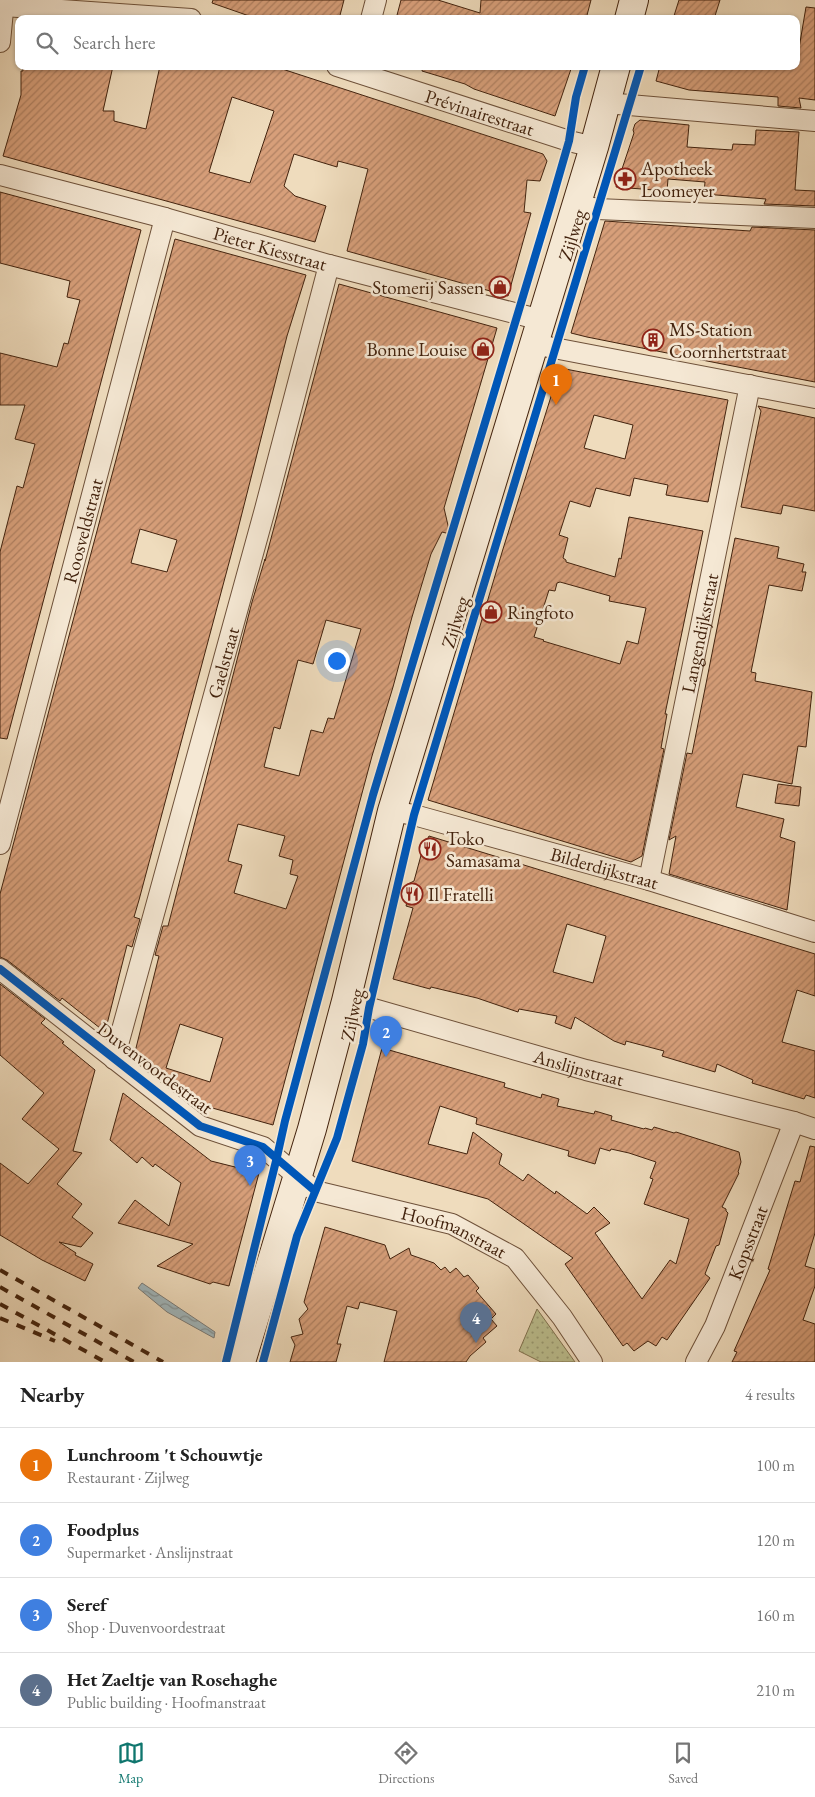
<!DOCTYPE html>
<html lang="en">
<head>
<meta charset="utf-8">
<style>
  :root { --surface:#fff; --page:#f2f2f2; --text:#222; --muted:#767676; --line:#e0e0e0; --accent:#0f766e }
  body { margin:0; font-family:"EB Garamond",serif; background:var(--page); color:var(--text) }
  .you { position:absolute; left:336px; top:660px; width:18px; height:18px; margin:-12px; border:4px solid #fff; border-radius:50%; background:#1a73e8; box-shadow:0 0 0 8px #1a73e833 }
  .badge { display:grid; place-items:center; width:32px; height:32px; border-radius:50%; background:var(--accent); color:#fff; font-size:16px; font-weight:700 }
  .pin { position:absolute; translate:-50% -41px; filter:drop-shadow(0 1px 2px #0008) }
  .pin::after { content:''; position:absolute; top:26px; width:18px; height:15px; background:inherit; clip-path:polygon(0 0,100% 0,50% 100%) }
  .list { margin:0; padding:0; list-style:none }
  h2 { display:flex; justify-content:space-between; align-items:center; height:65px; margin:0; padding:0 20px; font-size:21px }
  h2 small { font-size:16px; font-weight:400; color:var(--muted) }
  .list li { display:grid; grid-template-columns:32px 1fr auto; gap:15px; align-items:center; box-sizing:border-box; height:75px; padding:0 20px; border-top:1px solid var(--line) }
  .list b { display:block; font-size:19px; white-space:nowrap }
  .list p { margin:0; font-size:16px; white-space:nowrap; color:var(--muted) }
  .list em { font-size:16px; font-style:normal; color:var(--muted) }
  .icon { flex:none; width:28px; height:28px; fill:none; stroke:currentColor; stroke-width:2; stroke-linecap:round; stroke-linejoin:round }
  .map { position:relative; flex:none; width:815px; height:1362px; overflow:hidden }
  .search { position:absolute; background:var(--surface); box-shadow:0 1px 4px #0004; left:15px; right:15px; top:15px; height:55px; display:flex; align-items:center; gap:12px; box-sizing:border-box; padding:0 18px; border-radius:10px; color:var(--muted); font-size:19px }
  .sheet { height:365px; background:var(--surface) }
  nav { display:flex; justify-content:space-around; align-items:center; box-sizing:border-box; height:70px; border-top:1px solid var(--line); background:var(--surface); font-size:14px; color:var(--muted) }
  nav a { display:grid; justify-items:center; gap:2px }
  nav .on { color:var(--accent) }
  .map>svg:first-child { display:block }
  .grass { fill:url(#grass-dots); stroke:#80714e }
  .water { fill:url(#water-waves); stroke:#7b7c78 }
  .building { fill:url(#building-hatch); stroke:#43230e; fill-rule:evenodd }
  .lines { fill:none; stroke-linecap:round; stroke-linejoin:round }
  .street-casing { stroke:#6e513a; stroke-width:22 }
  .secondary-casing { stroke:#43230e; stroke-width:30 }
  .street { stroke:#f5e8d4; stroke-width:20 }
  .secondary { stroke:#f5e8d4; stroke-width:28 }
  .rail { stroke:#43230e; stroke-width:4; stroke-dasharray:9 9; stroke-linecap:butt }
  .cycleway-casing { stroke:#f5e8d4; stroke-width:11 }
  .cycleway { stroke:#0057b8; stroke-width:8 }
  .labels { text-anchor:middle; dominant-baseline:central; stroke-width:5; stroke-linejoin:round; paint-order:stroke }
  .street-label { font-size:19px; fill:#43230e; stroke:#f5e8d4 }
  .poi-label { font-size:19px; fill:#43230e; stroke:#f5e8d4; text-anchor:start }
</style>
</head>
<body>
<div class="map">
<svg width="815" height="1362" viewBox="0 0 815 1362">
  <defs>
    <pattern id="grass-dots" width="8" height="8" patternUnits="userSpaceOnUse" patternTransform="scale(1.25)"><rect width="8" height="8" fill="#bcbf8f"/><path d="M2 2h.1M6 6h.1" fill="none" stroke="#9a9b73" stroke-width="1.8" stroke-linecap="round"/></pattern>
    <pattern id="water-waves" width="16" height="10" patternUnits="userSpaceOnUse" patternTransform="scale(1.25)"><rect width="16" height="10" fill="#a1b8be"/><path d="M0 5q4-4 8 0t8 0" fill="none" stroke="#859599"/></pattern>
    <pattern id="building-hatch" width="6" height="6" patternUnits="userSpaceOnUse" patternTransform="scale(1.25)"><rect width="6" height="6" fill="#d79f7a"/><path d="M-1 1l2-2M0 6l6-6M5 7l2-2" fill="none" stroke="#b08162"/></pattern>
  </defs>
  <rect width="100%" height="100%" fill="#efdcbd"/>
  <filter id="stains"><feTurbulence type="fractalNoise" baseFrequency=".004" numOctaves="4"/><feColorMatrix values="0 0 0 0 .2 0 0 0 0 .09 0 0 0 0 .02 0 0 0 .5 -.17"/></filter>
  <radialGradient id="worn" r=".72"><stop offset=".6" stop-color="#630" stop-opacity="0"/><stop offset="1" stop-color="#630" stop-opacity=".3"/></radialGradient>
  <polygon class="grass" points="537,1309 575,1362 541,1362 519,1351"/>
  <polygon class="water" points="142,1283 215,1332 214,1338 167,1312 138,1288"/>
  <g class="building">
    <polygon points="213,0 344,0 339,19 255,18 212,3"/>
    <polygon points="401,0 438,0 480,13 481,0 591,0 586,19 396,19"/>
    <polygon points="679,0 720,0 714,19 673,19"/>
    <polygon points="806,7 815,8 815,100 799,98 801,108 778,106 778,97 689,90 656,81 660,66 796,66"/>
    <path d="M 22,66 L 113,66 L 103,111 L 114,111 L 114,121 L 146,129 L 160,66 L 273,66 L 543,154 L 547,161 L 540,181 L 527,180 L 524,212 L 531,213 L 508,296 L 347,251 L 368,169 L 338,161 L 337,167 L 294,154 L 284,186 L 295,196 L 326,206 L 315,242 L 3,156 L 21,95 L 21,71 L 23,71 ZM 232,97 L 274,111 L 250,183 L 209,172 Z"/>
    <polygon points="423,66 572,66 555,116 474,89 465,84 422,71"/>
    <polygon points="640,120 689,125 687,147 732,150 733,144 755,145 756,130 799,132 795,190 815,191 815,206 764,204 766,199 704,194 705,182 668,179 667,191 616,187 634,133 633,130 635,124"/>
    <polygon points="0,192 141,230 7,739 0,738 0,552 17,486 23,488 35,444 15,439 25,405 0,405 0,353 57,367 64,343 68,344 80,300 67,297 70,281 0,263"/>
    <polygon points="605,221 750,231 752,227 815,230 815,382 707,361 587,337 571,333"/>
    <path d="M 175,239 L 306,275 L 287,336 L 238,529 L 139,900 L 134,917 L 140,919 L 132,947 L 127,945 L 105,1032 L 62,998 L 60,1001 L 7,960 L 0,957 L 0,894 ZM 140,529 L 177,540 L 167,572 L 131,563 Z"/>
    <path d="M 339,284 L 497,328 L 444,508 L 450,534 L 442,532 L 431,554 L 412,617 L 393,687 L 372,756 L 273,1125 L 191,1102 L 134,1056 L 159,956 L 155,955 L 163,926 L 168,926 L 252,602 L 265,559 L 265,561 ZM 326,620 L 361,629 L 334,719 L 328,718 L 323,733 L 311,730 L 299,776 L 264,767 L 274,727 L 280,729 L 298,660 L 313,664 ZM 238,824 L 285,836 L 279,856 L 293,860 L 290,874 L 298,876 L 286,909 L 234,893 L 242,865 L 228,861 ZM 180,1024 L 223,1038 L 210,1082 L 166,1068 Z"/>
    <path d="M 560,368 L 728,400 L 708,502 L 666,495 L 668,485 L 634,478 L 630,496 L 596,488 L 590,507 L 570,501 L 559,535 L 568,538 L 563,558 L 566,560 L 566,562 L 615,577 L 619,558 L 621,559 L 629,517 L 703,531 L 665,714 L 667,714 L 661,748 L 664,749 L 642,856 L 631,862 L 428,800 L 503,549 ZM 594,415 L 633,425 L 625,459 L 584,448 ZM 560,582 L 610,596 L 609,601 L 646,608 L 638,644 L 627,641 L 620,664 L 543,641 L 544,640 L 534,637 L 549,590 L 555,591 L 557,583 Z"/>
    <polygon points="758,406 815,418 815,511 783,505 781,514 741,507 761,411"/>
    <polygon points="735,538 779,547 777,558 804,564 802,572 806,572 802,591 769,585 751,672 756,673 755,681 812,692 806,747 798,746 792,784 743,774 736,807 784,819 780,837 795,842 787,910 669,874 676,836 669,840 687,753 692,754"/>
    <polygon points="778,784 801,787 799,806 775,803"/>
    <path d="M 429,836 L 815,954 L 815,996 L 797,990 L 782,1042 L 815,1051 L 815,1098 L 806,1095 L 804,1099 L 752,1083 L 753,1080 L 717,1064 L 715,1072 L 662,1056 L 664,1051 L 626,1041 L 625,1045 L 614,1041 L 575,1017 L 571,1029 L 555,1023 L 557,1016 L 519,1009 L 518,1012 L 477,998 L 431,987 L 430,989 L 393,979 L 413,908 L 406,906 L 408,898 L 406,892 L 408,884 L 414,881 L 423,848 ZM 567,924 L 606,936 L 593,983 L 553,972 Z"/>
    <polygon points="0,984 45,1019 41,1023 64,1042 62,1043 95,1070 73,1151 82,1153 57,1184 82,1204 72,1217 93,1233 81,1247 59,1242 76,1253 75,1255 93,1264 85,1281 42,1260 0,1235 0,1163 28,1184 59,1149 22,1119 44,1093 0,1055"/>
    <path d="M 382,1048 L 505,1083 L 504,1087 L 541,1098 L 542,1094 L 559,1099 L 557,1106 L 594,1114 L 595,1111 L 612,1116 L 611,1120 L 644,1129 L 645,1128 L 652,1130 L 654,1127 L 674,1133 L 676,1132 L 739,1152 L 741,1162 L 738,1172 L 739,1173 L 722,1207 L 726,1209 L 726,1211 L 728,1213 L 719,1245 L 716,1246 L 705,1274 L 710,1278 L 667,1340 L 662,1337 L 656,1346 L 648,1341 L 634,1351 L 627,1343 L 623,1346 L 565,1264 L 573,1258 L 488,1199 L 352,1161 ZM 440,1106 L 477,1118 L 476,1124 L 569,1151 L 568,1156 L 595,1164 L 600,1148 L 610,1151 L 611,1149 L 629,1153 L 656,1162 L 650,1178 L 653,1179 L 644,1204 L 689,1219 L 676,1264 L 670,1260 L 642,1299 L 595,1233 L 610,1223 L 594,1207 L 587,1214 L 556,1191 L 555,1194 L 528,1174 L 523,1181 L 499,1164 L 502,1154 L 473,1132 L 467,1154 L 428,1144 Z"/>
    <polygon points="123,1093 211,1161 259,1173 229,1286 213,1282 210,1284 157,1266 193,1244 118,1223 135,1200 169,1226 181,1183 155,1164 153,1167 142,1157 137,1163 110,1140"/>
    <polygon points="810,1146 815,1147 815,1233 805,1266 815,1269 815,1286 803,1320 815,1324 815,1362 732,1362 737,1352 734,1351 770,1270 768,1269 795,1181 800,1182"/>
    <polygon points="325,1227 385,1245 390,1259 409,1248 411,1255 434,1263 441,1270 445,1267 450,1273 456,1268 464,1277 468,1275 479,1288 476,1291 496,1314 491,1319 497,1326 483,1338 486,1342 470,1356 466,1362 384,1362 397,1311 360,1302 358,1309 347,1306 337,1344 341,1344 336,1362 290,1362 295,1345 291,1337 303,1334 299,1319 308,1309 304,1302"/>
  </g>
  <g class="lines">
    <g class="street-casing">
      <g id="street">
        <polyline points="4,6 191,19"/>
        <polyline points="371,19 376,0"/>
        <polyline points="0,42 4,0"/>
        <path id="s1" d="M 337,66 L 569,141 L 594,147"/>
        <polyline points="606,103 815,121"/>
        <path id="s2" d="M 0,175 L 165,218 L 329,265 L 541,320"/>
        <polyline points="576,204 597,209 815,218"/>
        <polyline points="533,344 815,398"/>
        <path id="s3" d="M 392,811 L 414,815 L 649,880 L 815,932"/>
        <path id="s4" d="M 0,844 L 165,218"/>
        <path id="s5" d="M 649,880 L 750,385"/>
        <path id="s6" d="M 0,969 L 200,1126 L 263,1147 L 315,1191 L 452,1224 L 515,1258 L 562,1317 L 592,1362"/>
        <path id="s7" d="M 346,1001 L 586,1070 L 794,1122 L 815,1129"/>
        <path id="s8" d="M 114,1059 L 264,513 L 329,265"/>
        <path id="s9" d="M 696,1362 L 715,1326 L 794,1122"/>
      </g>
    </g>
    <g class="secondary-casing">
      <g id="secondary">
        <polyline points="629,19 634,0"/>
        <polyline points="241,1362 312,1129 346,1001 392,811 594,147 616,66"/>
      </g>
    </g>
    <use href="#street" class="street"/>
    <use href="#secondary" class="secondary"/>
    <g class="rail">
      <polyline points="0,1270 163,1362"/>
      <polyline points="0,1287 134,1362"/>
      <polyline points="0,1304 105,1362"/>
      <polyline points="0,1318 55,1341"/>
    </g>
    <g class="cycleway-casing">
      <g id="cycleway">
        <polyline points="0,969 200,1126 263,1147 315,1191"/>
        <polyline points="226,1362 277,1157 285,1121 373,795 552,200 569,141 576,97 585,66"/>
        <polyline points="263,1362 297,1236 337,1138 363,1044 369,1008 414,815 641,66"/>
      </g>
    </g>
    <use href="#cycleway" class="cycleway"/>
  </g>
  <defs>
    <g id="pharmacy-ring" transform="scale(1.125)"><circle r="9.5" fill="#f5e8d4" stroke="#8f2418" stroke-width="1.5"/><path d="M-2-6h4v4h4v4h-4v4h-4v-4h-4v-4h4Z" fill="#8f2418"/></g>
    <g id="shop-ring" transform="scale(1.125)"><circle r="9.5" fill="#f5e8d4" stroke="#8f2418" stroke-width="1.5"/><path d="M-5-2.5h2.3a2.7 3.5 0 0 1 5.4 0H5L5.5 6h-11ZM-1.5-2.5h3a1.5 2.3 0 0 0-3 0Z" fill="#8f2418"/></g>
    <g id="building-ring" transform="scale(1.125)"><circle r="9.5" fill="#f5e8d4" stroke="#8f2418" stroke-width="1.5"/><path d="M-4-6H4V6H1V3H-1V6H-4ZM-2.5-4.3h1.7v1.8h-1.7ZM.8-4.3h1.7v1.8H.8ZM-2.5-1h1.7V.8h-1.7ZM.8-1h1.7V.8H.8Z" fill="#8f2418"/></g>
    <g id="restaurant-ring" transform="scale(1.125)"><circle r="9.5" fill="#f5e8d4" stroke="#8f2418" stroke-width="1.5"/><path d="M-5-6h1v4h1v-4h1v4h1v-4h1v5L-1.5 .5V6h-2V.5L-5-1ZM5-6V6H3V1.5H1.5Q1.5-4 5-6Z" fill="#8f2418"/></g>
  </defs>
  <g fill-rule="evenodd">
    <use href="#pharmacy-ring" x="625" y="179"/>
    <use href="#shop-ring" x="500" y="287"/>
    <use href="#building-ring" x="653" y="340"/>
    <use href="#shop-ring" x="483" y="349"/>
    <use href="#shop-ring" x="491" y="612"/>
    <use href="#restaurant-ring" x="430" y="849"/>
    <use href="#restaurant-ring" x="412" y="894"/>
  </g>
  <g class="labels">
    <g class="street-label">
      <text stroke="none"><textPath href="#s1" startOffset="150">Prévinairestraat</textPath></text>
      <text transform="translate(572 235) rotate(-73)">Zijlweg</text>
      <text stroke="none"><textPath href="#s2" startOffset="280">Pieter Kiesstraat</textPath></text>
      <text stroke="none"><textPath href="#s4" startOffset="324">Roosveldstraat</textPath></text>
      <text transform="translate(455 622) rotate(-73)">Zijlweg</text>
      <text stroke="none"><textPath href="#s5" startOffset="252">Langendijkstraat</textPath></text>
      <text stroke="none"><textPath href="#s8" startOffset="411">Gaelstraat</textPath></text>
      <text stroke="none"><textPath href="#s3" startOffset="220">Bilderdijkstraat</textPath></text>
      <text transform="translate(352 1015) rotate(-79)">Zijlweg</text>
      <text stroke="none"><textPath href="#s7" startOffset="242">Anslijnstraat</textPath></text>
      <text transform="translate(155 1068) rotate(37)">Duvenvoordestraat</text>
      <text stroke="none"><textPath href="#s6" startOffset="534">Hoofmanstraat</textPath></text>
      <text stroke="none"><textPath href="#s9" startOffset="130">Kopsstraat</textPath></text>
    </g>
    <g class="poi-label">
      <text x="641" y="168">Apotheek<tspan x="641" dy="22">Loomeyer</tspan></text>
      <text x="484" y="287" text-anchor="end">Stomerij Sassen</text>
      <text x="669" y="329">MS-Station<tspan x="669" dy="22">Coornhertstraat</tspan></text>
      <text x="467" y="349" text-anchor="end">Bonne Louise</text>
      <text x="507" y="612">Ringfoto</text>
      <text x="446" y="838">Toko<tspan x="446" dy="22">Samasama</tspan></text>
      <text x="428" y="894">Il Fratelli</text>
    </g>
  </g>
  <rect width="100%" height="100%" filter="url(#stains)"/>
  <rect width="100%" height="100%" fill="url(#worn)"/>
</svg>
<div class="you"></div>
<div class="pin badge" style="left:556px;top:405px;background:#e8710a">1</div>
<div class="pin badge" style="left:386px;top:1057px;background:#3f7fe0">2</div>
<div class="pin badge" style="left:250px;top:1186px;background:#3f7fe0">3</div>
<div class="pin badge" style="left:476px;top:1343px;background:#5c6f8a">4</div>
<div class="search"><svg class="icon" aria-label="search" viewBox="0 0 24 24"><circle cx="10" cy="10" r="6"/><path d="M15 15l6 6"/></svg>Search here</div>
</div>
<section class="sheet">
<h2>Nearby<small>4 results</small></h2>
<ul class="list">
<li><span class="badge" style="background:#e8710a">1</span><div><b>Lunchroom 't Schouwtje</b><p>Restaurant · Zijlweg</p></div><em>100 m</em></li>
<li><span class="badge" style="background:#3f7fe0">2</span><div><b>Foodplus</b><p>Supermarket · Anslijnstraat</p></div><em>120 m</em></li>
<li><span class="badge" style="background:#3f7fe0">3</span><div><b>Seref</b><p>Shop · Duvenvoordestraat</p></div><em>160 m</em></li>
<li><span class="badge" style="background:#5c6f8a">4</span><div><b>Het Zaeltje van Rosehaghe</b><p>Public building · Hoofmanstraat</p></div><em>210 m</em></li>
</ul>
</section>
<nav>
<a class="on"><svg class="icon" aria-label="map" viewBox="0 0 24 24"><path d="M3 6l6-2 6 2 6-2v14l-6 2-6-2-6 2zM9 4v14M15 6v14"/></svg>Map</a>
<a><svg class="icon" aria-label="directions" viewBox="0 0 24 24"><path d="M12 3l9 9-9 9-9-9zM9 14v-3h6M13 9l2 2-2 2"/></svg>Directions</a>
<a><svg class="icon" aria-label="saved" viewBox="0 0 24 24"><path d="M7 4h10v16l-5-4-5 4z"/></svg>Saved</a>
</nav>
</body>
</html>
